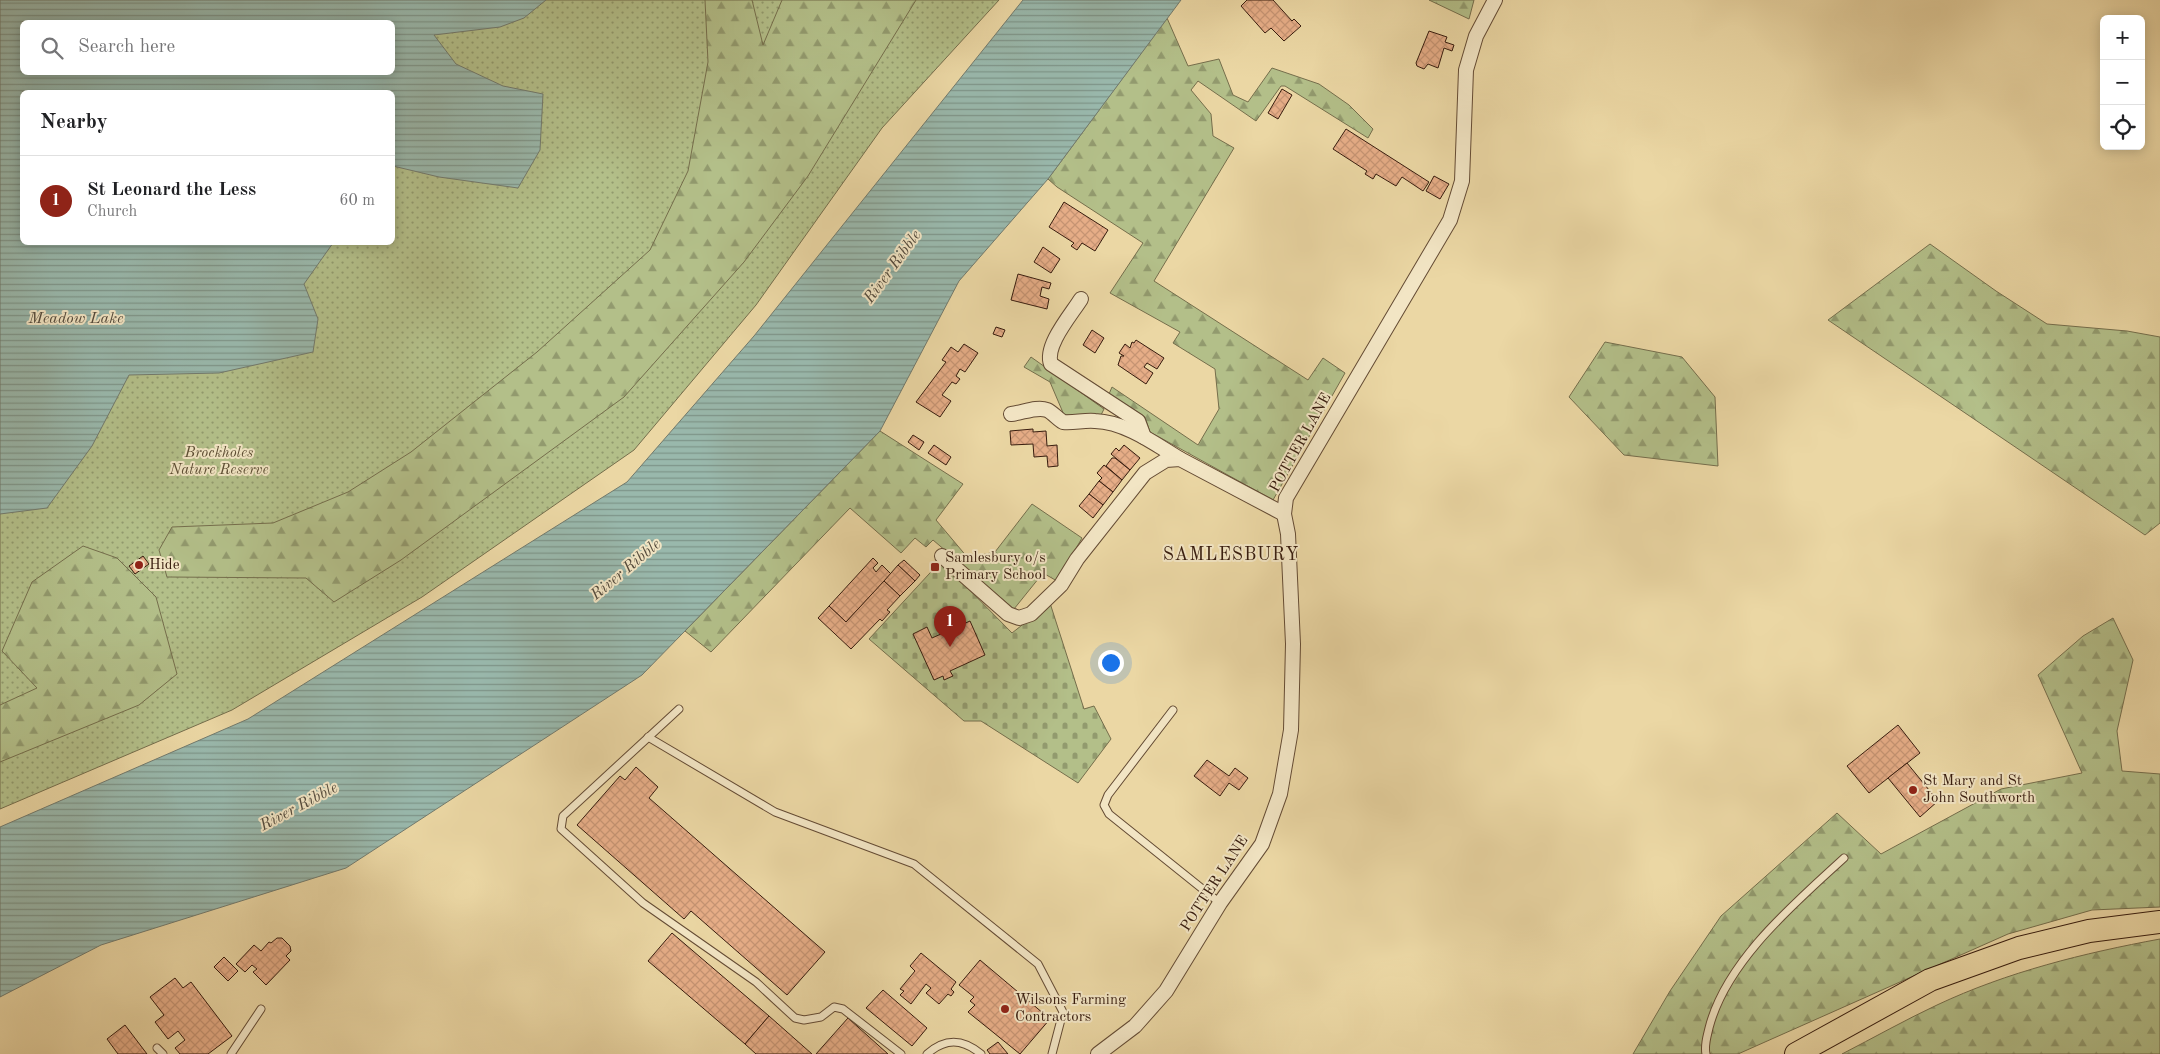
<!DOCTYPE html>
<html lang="en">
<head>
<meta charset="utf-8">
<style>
  :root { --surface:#fff; --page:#f2f2f2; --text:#202124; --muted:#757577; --line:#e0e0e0; --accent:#8f2418 }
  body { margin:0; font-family:"Old Standard TT",serif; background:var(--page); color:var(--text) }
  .controls { position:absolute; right:15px; top:15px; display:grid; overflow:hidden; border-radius:8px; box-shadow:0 2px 12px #0003 }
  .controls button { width:45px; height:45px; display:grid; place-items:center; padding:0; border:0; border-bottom:1px solid var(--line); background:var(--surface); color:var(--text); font:25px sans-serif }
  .you { position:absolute; left:1110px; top:662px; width:18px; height:18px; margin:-12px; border:4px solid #fff; border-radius:50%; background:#1a73e8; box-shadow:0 0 0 8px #1a73e833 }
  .badge { display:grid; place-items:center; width:32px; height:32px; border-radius:50%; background:var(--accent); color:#fff; font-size:16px; font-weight:700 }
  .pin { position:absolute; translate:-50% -41px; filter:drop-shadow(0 1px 2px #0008) }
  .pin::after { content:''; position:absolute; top:26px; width:18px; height:15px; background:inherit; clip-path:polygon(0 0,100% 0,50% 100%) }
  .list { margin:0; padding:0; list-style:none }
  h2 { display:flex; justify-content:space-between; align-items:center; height:65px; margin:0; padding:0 20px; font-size:21px }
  h2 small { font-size:16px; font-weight:400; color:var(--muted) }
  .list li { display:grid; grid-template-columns:32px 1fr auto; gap:15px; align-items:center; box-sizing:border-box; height:90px; padding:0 20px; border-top:1px solid var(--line) }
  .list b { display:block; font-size:19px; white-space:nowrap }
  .list p { margin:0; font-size:16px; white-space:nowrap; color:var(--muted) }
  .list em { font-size:16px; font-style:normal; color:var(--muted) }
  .icon { flex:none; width:28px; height:28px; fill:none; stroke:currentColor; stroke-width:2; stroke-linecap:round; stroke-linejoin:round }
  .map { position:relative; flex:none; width:2160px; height:1054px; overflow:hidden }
  .search { position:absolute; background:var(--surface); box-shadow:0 2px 12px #0003; left:20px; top:20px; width:375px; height:55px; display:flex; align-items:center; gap:12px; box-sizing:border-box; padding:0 18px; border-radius:8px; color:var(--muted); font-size:19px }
  .panel { position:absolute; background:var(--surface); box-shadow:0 2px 12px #0003; left:20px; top:90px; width:375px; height:155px; border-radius:8px }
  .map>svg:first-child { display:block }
  .grass { fill:url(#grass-dots); stroke:#756e4c; fill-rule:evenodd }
  .forest { fill:url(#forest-firs); stroke:#756e4c }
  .cemetery { fill:url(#cemetery-stones); stroke:#756e4c }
  .water { fill:url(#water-rules); stroke:#727a6d; fill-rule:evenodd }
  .building { fill:url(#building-cross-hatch); stroke:#371c0e }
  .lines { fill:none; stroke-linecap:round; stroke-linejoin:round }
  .service-casing { stroke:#644b34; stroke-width:9 }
  .minor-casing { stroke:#644b34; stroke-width:16 }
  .trunk-casing { stroke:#371c0e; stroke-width:24 }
  .service { stroke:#f2e5c4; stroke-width:7 }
  .minor { stroke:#f2e5c4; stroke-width:14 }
  .trunk { stroke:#ebd7a4; stroke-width:22 }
  .poi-dot { fill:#8f2418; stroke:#f2e5c4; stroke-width:2 }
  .labels { text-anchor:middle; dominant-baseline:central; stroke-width:4; stroke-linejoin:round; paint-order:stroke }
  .street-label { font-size:15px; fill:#371c0e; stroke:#f2e5c4 }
  .park-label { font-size:15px; font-style:italic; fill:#5c4d33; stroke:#f2e5c4 }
  .poi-label { font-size:15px; fill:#371c0e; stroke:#f2e5c4; text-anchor:start }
  .water-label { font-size:16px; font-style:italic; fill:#544b3d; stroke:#f2e5c4 }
  .quarter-label { font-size:18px; letter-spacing:1px; fill:#371c0e; stroke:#f2e5c4 }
</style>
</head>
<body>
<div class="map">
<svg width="2160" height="1054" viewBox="0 0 2160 1054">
  <defs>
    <pattern id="grass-dots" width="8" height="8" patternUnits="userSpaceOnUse" patternTransform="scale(1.25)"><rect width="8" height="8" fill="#b3bf89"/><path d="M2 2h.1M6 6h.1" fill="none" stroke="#929a6e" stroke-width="1.8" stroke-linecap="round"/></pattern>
    <pattern id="forest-firs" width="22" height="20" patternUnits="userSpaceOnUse" patternTransform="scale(1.25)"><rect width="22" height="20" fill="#b3bf89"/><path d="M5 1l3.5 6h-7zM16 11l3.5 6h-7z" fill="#929a6e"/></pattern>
    <pattern id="cemetery-stones" width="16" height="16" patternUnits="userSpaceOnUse" patternTransform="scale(1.25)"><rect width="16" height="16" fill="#b3bf89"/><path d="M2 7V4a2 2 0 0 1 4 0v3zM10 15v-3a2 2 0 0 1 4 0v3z" fill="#929a6e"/></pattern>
    <pattern id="water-rules" width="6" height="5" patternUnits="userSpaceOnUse" patternTransform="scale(1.25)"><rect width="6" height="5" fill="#99b8ac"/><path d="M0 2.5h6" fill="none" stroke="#7e958a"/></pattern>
    <pattern id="building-cross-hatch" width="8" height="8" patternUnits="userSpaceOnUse" patternTransform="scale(1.25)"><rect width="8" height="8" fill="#e6ad87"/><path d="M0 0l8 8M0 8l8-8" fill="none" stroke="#c69473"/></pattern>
  </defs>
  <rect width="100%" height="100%" fill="#ebd7a4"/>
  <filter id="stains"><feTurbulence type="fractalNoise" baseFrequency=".004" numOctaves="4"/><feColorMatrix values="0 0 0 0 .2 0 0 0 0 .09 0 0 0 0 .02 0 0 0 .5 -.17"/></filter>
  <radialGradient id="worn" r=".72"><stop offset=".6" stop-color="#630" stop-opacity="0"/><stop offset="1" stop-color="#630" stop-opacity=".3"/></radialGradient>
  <path class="grass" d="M 0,0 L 999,0 L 882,128 L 756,305 L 634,450 L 422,597 L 232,710 L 0,809 ZM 22,22 L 392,22 L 392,72 L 22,72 ZM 22,92 L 392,92 L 392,242 L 22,242 Z"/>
  <g class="forest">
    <polygon points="705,0 752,0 763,45 782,0 916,0 808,176 744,262 624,397 401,560 334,602 306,578 167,577 159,550 172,527 273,523 348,492 411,452 537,352 650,250 688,171 708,62"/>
    <polygon points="1429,0 1474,0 1469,19"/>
    <polygon points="1167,18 1188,66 1219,59 1233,95 1248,102 1272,68 1319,84 1349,105 1373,129 1368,138 1285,86 1281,86 1256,121 1198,81 1191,90 1211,114 1213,136 1234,148 1154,281 1308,380 1323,358 1345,373 1273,500 1150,432 1145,417 1109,394 1112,387 1198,445 1219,409 1215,369 1173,343 1180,332 1110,293 1143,243 1057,187 1048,179"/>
    <polygon points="1930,244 1996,291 2047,324 2127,331 2160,337 2160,523 2145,535 1828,320"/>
    <polygon points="1605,342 1682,357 1715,397 1718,466 1624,455 1569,397"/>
    <polygon points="1031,357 1104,409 1101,415 1064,415 1050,382 1024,367"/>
    <polygon points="880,431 963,484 936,520 968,558 995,552 1032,504 1082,538 1057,581 1043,573 1014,609 933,540 926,547 915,538 901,553 850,508 711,652 685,631"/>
    <polygon points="83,546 117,558 156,597 177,674 139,705 0,762 0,705 37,688 2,651 32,582"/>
    <polygon points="2113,618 2133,660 2117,731 2122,771 2160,774 2160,907 2092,910 2008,934 1738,1054 1633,1054 1670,991 1721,916 1837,813 1881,854 2001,789 2082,773 2038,675 2083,636"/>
    <path d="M 2160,939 L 2160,1054 L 1842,1054 C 1873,1038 1905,1020 1937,1005 C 2007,972 2084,953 2160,939 Z"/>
  </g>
  <polygon class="cemetery" points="941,561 1012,633 1050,603 1084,709 1094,706 1111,739 1078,783 981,721 964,721 869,639"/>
  <g class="water">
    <path d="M 0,0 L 546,0 L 524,18 L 500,27 L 434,35 L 456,64 L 503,86 L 543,94 L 540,150 L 518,188 L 439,177 L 393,166 L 392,92 L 22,92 L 22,242 L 333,243 L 304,284 L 318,319 L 313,352 L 219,373 L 129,375 L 92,446 L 47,508 L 0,514 ZM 22,22 L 392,22 L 392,72 L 22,72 Z"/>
    <polygon points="1023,0 1181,0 1048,179 959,281 880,431 642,675 346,868 101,945 0,997 0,827 248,719 627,482 754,336"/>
  </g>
  <g class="building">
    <polygon points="1247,0 1273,0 1292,21 1294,19 1301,26 1284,41 1271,28 1265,33 1241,6"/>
    <polygon points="1429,31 1447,37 1445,42 1454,45 1452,51 1444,48 1438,68 1428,64 1424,69 1417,66 1416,63"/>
    <polygon points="1282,89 1292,95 1278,119 1268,113"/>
    <polygon points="1346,129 1429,182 1423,191 1402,177 1396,186 1376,174 1373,179 1365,174 1367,171 1333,149"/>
    <polygon points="1434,176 1449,184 1440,199 1426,191"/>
    <polygon points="1064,202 1108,230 1095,251 1082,243 1077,250 1071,246 1074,243 1049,227"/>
    <polygon points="1043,247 1060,259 1051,273 1034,262"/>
    <polygon points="1018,274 1051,283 1049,289 1042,287 1040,296 1049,299 1047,309 1011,300"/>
    <polygon points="996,327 1005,330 1002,337 993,334"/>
    <polygon points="1092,330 1104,338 1095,353 1083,345"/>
    <polygon points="1136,340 1164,358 1157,369 1147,363 1144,367 1153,373 1146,384 1118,365 1121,356 1124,356 1119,353 1125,344 1130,348 1132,342 1134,343"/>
    <polygon points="964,344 978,353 965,372 960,369 956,376 960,379 956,384 952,382 942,395 951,401 940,417 916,402 946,362 942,360 951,347 958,352"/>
    <polygon points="1033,429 1033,432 1046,431 1047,446 1057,445 1058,466 1048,467 1047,456 1034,457 1033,444 1011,445 1010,431"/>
    <polygon points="913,435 924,442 919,450 908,442"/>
    <polygon points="934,445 951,457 946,465 928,453"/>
    <polygon points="1124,445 1140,458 1130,470 1111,454 1116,448 1119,451"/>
    <polygon points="1112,458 1115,458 1130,470 1122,480 1106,466"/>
    <polygon points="1104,465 1122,480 1113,492 1099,481 1102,478 1097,473"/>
    <polygon points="1099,481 1113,492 1103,505 1089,494"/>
    <polygon points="1089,494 1103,505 1093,518 1079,506"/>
    <polygon points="143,556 149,564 135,574 129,566"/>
    <polygon points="873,558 878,563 873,568 876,572 882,565 891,574 846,622 829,606"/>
    <polygon points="904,560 920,575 915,581 898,565"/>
    <polygon points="898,565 915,581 900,596 884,581"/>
    <polygon points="884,581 900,596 887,610 890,612 882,621 880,619 851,649 818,618 829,606 846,622"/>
    <polygon points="970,621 985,655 950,671 953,676 944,680 943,676 934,680 913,634 927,627 932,638"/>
    <polygon points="1898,725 1920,753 1869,793 1847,766"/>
    <polygon points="1207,760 1229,776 1235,768 1248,778 1239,790 1229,783 1220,796 1194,776"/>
    <polygon points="1907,763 1938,801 1920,817 1888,778"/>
    <polygon points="636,767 658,787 649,798 825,952 787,995 691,911 684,919 577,825 620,776 625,780"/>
    <polygon points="672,933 769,1016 745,1044 648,961"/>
    <polygon points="277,938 282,938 290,946 291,951 286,956 290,960 266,985 253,972 257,969 252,965 245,972 236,964 254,945 261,951 269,942 271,943"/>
    <polygon points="921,953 956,982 951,989 954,992 951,996 948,994 939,1004 926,993 931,988 926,984 911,1004 900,995 904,991 900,989 915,971 910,966"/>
    <polygon points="224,957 238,971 228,981 214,967"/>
    <polygon points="980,960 1050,1019 1020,1054 968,1012 975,1005 970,1001 974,997 959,985"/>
    <polygon points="175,978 183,988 191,982 232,1036 208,1054 180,1054 175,1048 185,1040 178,1031 168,1039 155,1022 164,1015 150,997"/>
    <polygon points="883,990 927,1028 912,1046 866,1008"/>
    <polygon points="769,1016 812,1054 756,1054 745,1044"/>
    <polygon points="848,1018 888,1054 816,1054"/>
    <polygon points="125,1025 147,1054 118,1054 107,1039"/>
    <polygon points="998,1042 1008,1054 990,1054 987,1050"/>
  </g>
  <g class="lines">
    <g class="service-casing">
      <g id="service">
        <polyline points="679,709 563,816 561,829 643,903 756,982 795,1018 804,1020 821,1017 834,1007 843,1009 901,1054"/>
        <polyline points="1173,710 1108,795 1104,805 1109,814 1220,903"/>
        <polyline points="648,737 775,812 914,864 1038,964 1063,1012 1052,1054"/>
        <polyline points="157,1048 163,1054"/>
        <polyline points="231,1054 261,1009"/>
        <path d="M 927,1054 C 945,1038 962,1038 981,1054"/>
        <path d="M 1706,1054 C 1704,1045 1707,1037 1709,1028 C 1726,961 1794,904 1844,858"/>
      </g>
    </g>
    <g class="minor-casing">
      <g id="minor">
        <path d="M 1081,299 C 1071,315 1044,346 1051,364 L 1138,421 L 1144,437"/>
        <path d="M 1011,414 C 1022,413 1037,406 1047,410 C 1052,412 1058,419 1063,422 C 1074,423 1084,420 1095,421 C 1126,422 1155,444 1180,459"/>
        <polyline points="942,556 1008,614 1019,618 1031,614 1061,585 1077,559 1145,473 1166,460 1180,459 1284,514"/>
        <polyline points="1098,1054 1135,1026 1166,991 1220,903 1262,844 1280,794 1291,730 1293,644 1288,534 1284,514 1286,498 1450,220 1462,181 1466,70 1476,36 1495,0"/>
      </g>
    </g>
    <g class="trunk-casing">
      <polyline id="trunk" points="1796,1054 1930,980 2019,948 2089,931 2160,922"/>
    </g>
    <use href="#service" class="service"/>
    <use href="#minor" class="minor"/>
    <use href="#trunk" class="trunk"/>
  </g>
  <g class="poi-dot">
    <circle cx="139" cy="565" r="5"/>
    <rect x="930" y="562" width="10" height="10" rx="2.5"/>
    <circle cx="1913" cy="790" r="5"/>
    <circle cx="1005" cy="1009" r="5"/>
  </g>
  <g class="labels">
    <g class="street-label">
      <text transform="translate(1301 443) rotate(-61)">POTTER LANE</text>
      <text transform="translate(1215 884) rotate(-57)">POTTER LANE</text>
    </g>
    <g class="park-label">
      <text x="219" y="453">Brockholes<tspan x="219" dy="17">Nature Reserve</tspan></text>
    </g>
    <g class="poi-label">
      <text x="945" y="558">Samlesbury o/s<tspan x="945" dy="17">Primary School</tspan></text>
      <text x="149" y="565">Hide</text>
      <text x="1923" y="781">St Mary and St<tspan x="1923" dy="17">John Southworth</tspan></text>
      <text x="1015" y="1000">Wilsons Farming<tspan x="1015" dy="17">Contractors</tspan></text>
    </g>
    <g class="water-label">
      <text transform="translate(893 267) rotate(-54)">River Ribble</text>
      <text x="76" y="319">Meadow Lake</text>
      <text transform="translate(626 570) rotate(-40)">River Ribble</text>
      <text transform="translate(299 807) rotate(-28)">River Ribble</text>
    </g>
    <g class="quarter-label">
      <text x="1231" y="555">SAMLESBURY</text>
    </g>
  </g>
  <rect width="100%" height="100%" filter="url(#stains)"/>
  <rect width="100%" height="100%" fill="url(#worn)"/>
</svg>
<div class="controls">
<button>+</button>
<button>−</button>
<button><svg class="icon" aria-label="locate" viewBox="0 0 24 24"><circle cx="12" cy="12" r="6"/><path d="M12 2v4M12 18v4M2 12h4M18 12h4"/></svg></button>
</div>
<div class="you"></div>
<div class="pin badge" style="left:950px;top:647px">1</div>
<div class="search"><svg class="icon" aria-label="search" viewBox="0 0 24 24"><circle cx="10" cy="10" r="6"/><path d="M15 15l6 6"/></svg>Search here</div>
<section class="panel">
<h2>Nearby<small></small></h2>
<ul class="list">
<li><span class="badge">1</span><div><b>St Leonard the Less</b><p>Church</p></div><em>60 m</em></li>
</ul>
</section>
</div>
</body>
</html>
